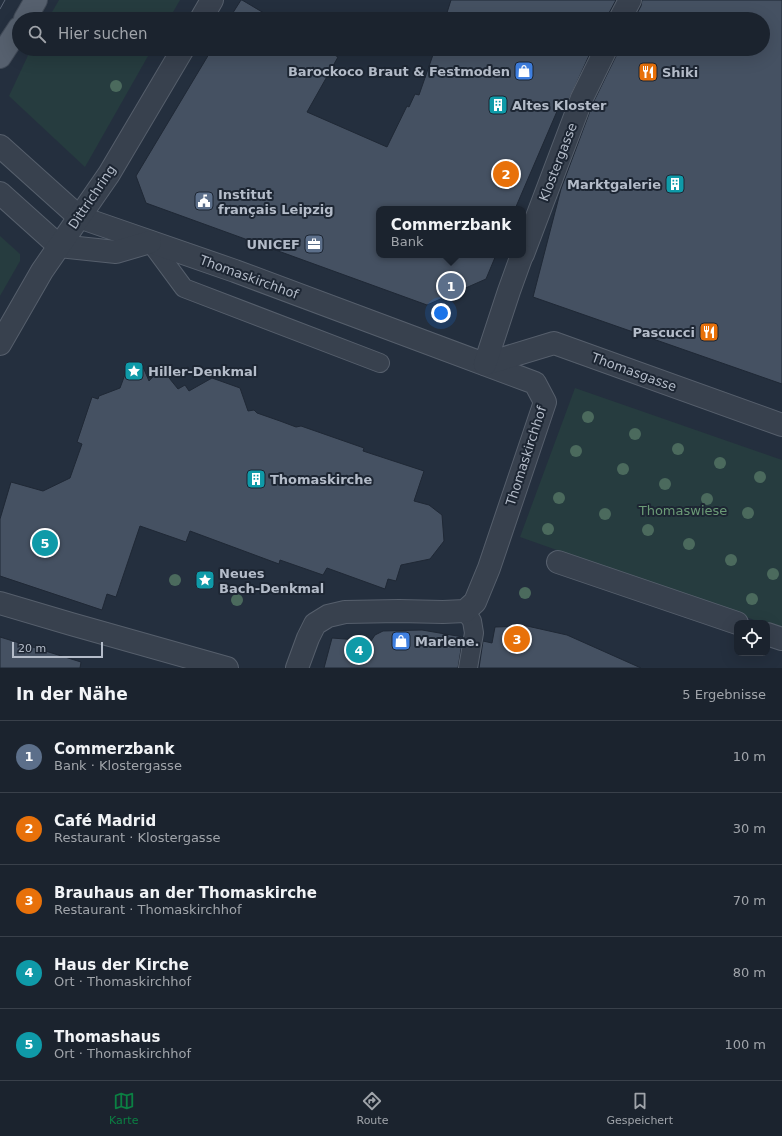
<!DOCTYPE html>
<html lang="de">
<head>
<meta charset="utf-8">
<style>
  :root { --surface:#1b232e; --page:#242b36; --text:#f1f3f6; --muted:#a0a4aa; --line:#39404a; --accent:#0b8043 }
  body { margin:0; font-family:"DejaVu Sans",sans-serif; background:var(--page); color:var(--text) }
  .controls { position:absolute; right:12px; bottom:12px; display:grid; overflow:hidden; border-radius:8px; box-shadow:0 4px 16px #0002 }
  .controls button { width:36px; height:36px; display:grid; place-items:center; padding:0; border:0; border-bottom:1px solid var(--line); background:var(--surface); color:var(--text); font:20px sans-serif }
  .scale { position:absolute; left:12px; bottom:10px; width:91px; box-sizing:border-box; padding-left:4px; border:2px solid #b4bcc9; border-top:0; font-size:11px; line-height:14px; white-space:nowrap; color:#b4bcc9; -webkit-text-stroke:3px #1d2633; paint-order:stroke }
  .you { position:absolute; left:441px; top:313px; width:14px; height:14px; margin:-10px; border:3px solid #fff; border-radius:50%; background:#1a73e8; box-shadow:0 0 0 6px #1a73e833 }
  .badge { display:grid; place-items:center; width:26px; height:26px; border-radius:50%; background:var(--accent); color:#fff; font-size:13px; font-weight:700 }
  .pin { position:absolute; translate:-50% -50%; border:2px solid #fff; box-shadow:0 1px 4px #0006 }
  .popup { position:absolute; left:376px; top:206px; width:150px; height:52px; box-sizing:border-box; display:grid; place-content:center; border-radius:8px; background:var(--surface); filter:drop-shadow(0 1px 3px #0005); font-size:13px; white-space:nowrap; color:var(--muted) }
  .popup b { font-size:15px; color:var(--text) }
  .popup::after { content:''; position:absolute; left:50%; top:100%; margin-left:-8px; border:8px solid transparent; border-top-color:var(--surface) }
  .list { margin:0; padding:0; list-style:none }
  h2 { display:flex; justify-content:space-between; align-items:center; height:52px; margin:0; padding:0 16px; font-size:17px }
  h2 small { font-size:13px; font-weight:400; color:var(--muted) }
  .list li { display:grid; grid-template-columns:26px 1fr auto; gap:12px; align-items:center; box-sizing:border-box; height:72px; padding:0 16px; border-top:1px solid var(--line) }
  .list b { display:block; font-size:15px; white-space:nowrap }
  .list p { margin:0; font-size:13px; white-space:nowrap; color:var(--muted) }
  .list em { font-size:13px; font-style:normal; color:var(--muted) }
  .icon { flex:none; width:22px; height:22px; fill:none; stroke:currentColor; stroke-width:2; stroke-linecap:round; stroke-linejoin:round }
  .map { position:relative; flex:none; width:782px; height:668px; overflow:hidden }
  .search { position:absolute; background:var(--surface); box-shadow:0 4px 16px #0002; left:12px; right:12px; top:12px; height:44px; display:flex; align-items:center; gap:10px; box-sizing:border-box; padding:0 14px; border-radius:22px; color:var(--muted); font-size:15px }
  .sheet { height:412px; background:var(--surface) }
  nav { display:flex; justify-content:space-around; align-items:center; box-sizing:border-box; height:56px; border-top:1px solid var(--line); background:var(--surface); font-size:11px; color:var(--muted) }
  nav a { display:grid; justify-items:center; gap:2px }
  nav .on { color:var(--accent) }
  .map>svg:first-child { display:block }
  .green { fill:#263c3f }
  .building { fill:#455162; stroke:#1f2835 }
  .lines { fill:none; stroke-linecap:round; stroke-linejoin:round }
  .lane-casing { stroke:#565f6c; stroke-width:20 }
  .street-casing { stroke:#565f6c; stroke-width:24 }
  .primary-casing { stroke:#414a57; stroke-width:24 }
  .lane { stroke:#38414e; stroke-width:18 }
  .street { stroke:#38414e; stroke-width:22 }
  .primary { stroke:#56606e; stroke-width:22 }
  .tram { stroke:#5a6575; stroke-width:1 }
  .tree { fill:#4b6a5d }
  .labels { text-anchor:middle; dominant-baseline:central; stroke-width:4; stroke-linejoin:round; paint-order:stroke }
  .poi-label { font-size:13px; font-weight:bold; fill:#b4bcc9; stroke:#1d2633; text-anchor:start }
  .street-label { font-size:13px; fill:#b4bcc9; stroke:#1d2633 }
  .park-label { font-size:13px; fill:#6b9a76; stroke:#1d2633 }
</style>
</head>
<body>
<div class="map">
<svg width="782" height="668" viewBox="0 0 782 668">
  <rect width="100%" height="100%" fill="#242f3e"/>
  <g class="green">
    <polygon points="59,0 180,0 169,19 48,19"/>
    <polygon points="31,49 152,49 85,167 9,96"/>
    <polygon points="0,236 20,254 20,261 0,296"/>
    <polygon points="575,388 782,460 782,630 767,624 767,623 763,623 520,537"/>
  </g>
  <g class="building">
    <polygon points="241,0 242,0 274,19 229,19"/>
    <polygon points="451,0 616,0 609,13 608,19 445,19"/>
    <polygon points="642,0 782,0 782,384 533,297 561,189 593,103 617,54 618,49 763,49 763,19 634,19 641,6"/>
    <polygon points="212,49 324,49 338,57 307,112 387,147 407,106 409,107 415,94 419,95 435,49 592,49 567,104 561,102 515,209 379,209 379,255 496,255 486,279 427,305 146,203 136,176"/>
    <polygon points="143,367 149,381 161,368 178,389 185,385 189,391 212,378 240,388 248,411 254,410 257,413 280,421 296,427 301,426 364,448 363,451 424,471 414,501 429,505 442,515 444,541 430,559 401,565 396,581 388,579 385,589 327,568 323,575 280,560 279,564 190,531 186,542 140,526 116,597 107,594 102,610 0,576 0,519 11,482 43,491 70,478 82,444 77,442 92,397 98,399 99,396 120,388 127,369"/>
    <polygon points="527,626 567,635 641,668 479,668 483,641 492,643 495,627"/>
    <polygon points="422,630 463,637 458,668 324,668 332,638 371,641 375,635 383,631"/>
    <polygon points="0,637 81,662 80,668 0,668"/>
  </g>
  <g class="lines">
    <g class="lane-casing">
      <g id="lane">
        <polyline points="150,242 184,288 380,363"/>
        <polyline points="465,611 472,621 474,633 468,668"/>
      </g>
    </g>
    <g class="street-casing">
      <g id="street">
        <polyline points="201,19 212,0"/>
        <polyline points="620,19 630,0"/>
        <polyline points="0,146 79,217 235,271 535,383 545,402 489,568 475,602 465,611 443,612 399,611 345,612 328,616 315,624 308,638 297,668"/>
        <polyline points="0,193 59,246 116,252 150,242"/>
        <polyline points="523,254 582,98 606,49"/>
        <polyline points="0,344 42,271 109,174 183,49"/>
        <polyline points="485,364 554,343 782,425"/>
        <polyline points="485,364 509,291 522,255"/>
        <polyline points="558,562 737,623"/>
        <polyline points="0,603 71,624 227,668"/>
        <polyline points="767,634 782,639"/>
      </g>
    </g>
    <g class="primary-casing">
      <g id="primary">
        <polyline points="25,19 36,0"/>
        <polyline points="0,57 19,28"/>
      </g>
    </g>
    <use href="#lane" class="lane"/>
    <use href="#street" class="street"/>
    <use href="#primary" class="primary"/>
    <polyline class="tram" points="0,9 5,0"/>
  </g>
  <g class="tree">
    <circle cx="116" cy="86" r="6"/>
    <circle cx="588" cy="417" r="6"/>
    <circle cx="635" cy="434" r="6"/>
    <circle cx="678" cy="449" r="6"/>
    <circle cx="576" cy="451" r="6"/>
    <circle cx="720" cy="463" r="6"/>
    <circle cx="623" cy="469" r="6"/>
    <circle cx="760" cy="477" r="6"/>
    <circle cx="665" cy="484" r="6"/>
    <circle cx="559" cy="498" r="6"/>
    <circle cx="707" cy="499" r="6"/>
    <circle cx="748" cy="513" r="6"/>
    <circle cx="605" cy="514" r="6"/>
    <circle cx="548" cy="529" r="6"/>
    <circle cx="648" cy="530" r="6"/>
    <circle cx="689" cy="544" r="6"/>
    <circle cx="731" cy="560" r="6"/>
    <circle cx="773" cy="574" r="6"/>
    <circle cx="175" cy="580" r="6"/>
    <circle cx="525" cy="593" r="6"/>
    <circle cx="752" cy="599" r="6"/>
    <circle cx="237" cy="600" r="6"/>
  </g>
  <defs>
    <g id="shop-square" transform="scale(1)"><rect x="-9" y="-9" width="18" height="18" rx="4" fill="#3f7fe0" stroke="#1d2633"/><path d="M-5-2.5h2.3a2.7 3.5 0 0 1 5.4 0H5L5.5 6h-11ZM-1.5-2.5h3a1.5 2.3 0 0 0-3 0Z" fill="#fff"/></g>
    <g id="restaurant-square" transform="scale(1)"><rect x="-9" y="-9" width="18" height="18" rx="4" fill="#e8710a" stroke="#1d2633"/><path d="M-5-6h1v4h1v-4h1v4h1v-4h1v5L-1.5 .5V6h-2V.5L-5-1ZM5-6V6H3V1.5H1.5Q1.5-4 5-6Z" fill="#fff"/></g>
    <g id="building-square" transform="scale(1)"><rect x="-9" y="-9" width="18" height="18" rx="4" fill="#0f9aa8" stroke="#1d2633"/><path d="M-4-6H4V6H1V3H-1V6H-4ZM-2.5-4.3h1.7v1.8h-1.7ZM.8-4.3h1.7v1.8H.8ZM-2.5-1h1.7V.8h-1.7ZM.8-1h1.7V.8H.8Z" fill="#fff"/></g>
    <g id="civic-square" transform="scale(1)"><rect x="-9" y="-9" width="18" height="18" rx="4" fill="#5c6f8a" stroke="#1d2633"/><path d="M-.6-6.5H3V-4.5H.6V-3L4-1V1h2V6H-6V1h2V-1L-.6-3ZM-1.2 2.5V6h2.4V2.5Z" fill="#fff"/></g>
    <g id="office-square" transform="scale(1)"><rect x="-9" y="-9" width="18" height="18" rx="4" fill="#5c6f8a" stroke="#1d2633"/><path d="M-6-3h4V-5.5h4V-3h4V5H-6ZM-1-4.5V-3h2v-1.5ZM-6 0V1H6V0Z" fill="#fff"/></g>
    <g id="sight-square" transform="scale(1)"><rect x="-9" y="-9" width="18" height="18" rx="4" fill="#0f9aa8" stroke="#1d2633"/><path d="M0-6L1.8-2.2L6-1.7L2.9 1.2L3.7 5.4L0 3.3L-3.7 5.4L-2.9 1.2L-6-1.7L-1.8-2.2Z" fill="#fff"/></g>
  </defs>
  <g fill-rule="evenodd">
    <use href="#shop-square" x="524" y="71"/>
    <use href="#restaurant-square" x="648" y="72"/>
    <use href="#building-square" x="498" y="105"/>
    <use href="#building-square" x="675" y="184"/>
    <use href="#civic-square" x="204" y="201"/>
    <use href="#office-square" x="314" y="244"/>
    <use href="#restaurant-square" x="709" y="332"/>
    <use href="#sight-square" x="134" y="371"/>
    <use href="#building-square" x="256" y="479"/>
    <use href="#sight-square" x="205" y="580"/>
    <use href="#shop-square" x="401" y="641"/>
  </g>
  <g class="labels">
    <g class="poi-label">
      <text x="510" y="71" text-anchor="end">Barockoco Braut &amp; Festmoden</text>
      <text x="662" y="72">Shiki</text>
      <text x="512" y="105">Altes Kloster</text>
      <text x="661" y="184" text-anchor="end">Marktgalerie</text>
      <text x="218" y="194">Institut<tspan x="218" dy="15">français Leipzig</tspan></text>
      <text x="300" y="244" text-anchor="end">UNICEF</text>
      <text x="695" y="332" text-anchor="end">Pascucci</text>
      <text x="148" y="371">Hiller-Denkmal</text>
      <text x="270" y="479">Thomaskirche</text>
      <text x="219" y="573">Neues<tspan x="219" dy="15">Bach-Denkmal</tspan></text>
      <text x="415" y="641">Marlene.</text>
    </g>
    <g class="street-label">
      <text transform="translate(558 162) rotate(-69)">Klostergasse</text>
      <text transform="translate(92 197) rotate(-56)">Dittrichring</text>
      <text transform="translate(249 277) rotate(20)">Thomaskirchhof</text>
      <text transform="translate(634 372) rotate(20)">Thomasgasse</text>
      <text transform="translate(526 456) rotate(-72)">Thomaskirchhof</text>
    </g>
    <g class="park-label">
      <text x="683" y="510">Thomaswiese</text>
    </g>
  </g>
</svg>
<div class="controls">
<button><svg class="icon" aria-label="locate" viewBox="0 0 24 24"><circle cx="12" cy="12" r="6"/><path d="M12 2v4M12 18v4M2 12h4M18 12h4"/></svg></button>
</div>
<div class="scale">20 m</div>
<div class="you"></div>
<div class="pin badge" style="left:451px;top:286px;background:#5c6f8a">1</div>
<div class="popup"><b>Commerzbank</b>Bank</div>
<div class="pin badge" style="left:506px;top:174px;background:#e8710a">2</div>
<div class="pin badge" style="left:517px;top:639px;background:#e8710a">3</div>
<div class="pin badge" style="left:359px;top:650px;background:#0f9aa8">4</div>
<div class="pin badge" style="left:45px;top:543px;background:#0f9aa8">5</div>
<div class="search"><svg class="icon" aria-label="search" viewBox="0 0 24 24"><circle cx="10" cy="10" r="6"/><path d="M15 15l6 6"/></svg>Hier suchen</div>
</div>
<section class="sheet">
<h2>In der Nähe<small>5 Ergebnisse</small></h2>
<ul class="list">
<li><span class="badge" style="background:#5c6f8a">1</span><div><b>Commerzbank</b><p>Bank · Klostergasse</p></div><em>10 m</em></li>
<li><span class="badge" style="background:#e8710a">2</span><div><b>Café Madrid</b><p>Restaurant · Klostergasse</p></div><em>30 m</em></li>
<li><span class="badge" style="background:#e8710a">3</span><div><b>Brauhaus an der Thomaskirche</b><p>Restaurant · Thomaskirchhof</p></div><em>70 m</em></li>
<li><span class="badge" style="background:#0f9aa8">4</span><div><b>Haus der Kirche</b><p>Ort · Thomaskirchhof</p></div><em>80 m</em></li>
<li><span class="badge" style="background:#0f9aa8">5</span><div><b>Thomashaus</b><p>Ort · Thomaskirchhof</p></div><em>100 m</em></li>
</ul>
</section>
<nav>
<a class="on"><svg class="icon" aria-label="map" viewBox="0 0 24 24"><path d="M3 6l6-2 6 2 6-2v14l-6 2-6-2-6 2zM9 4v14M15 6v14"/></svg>Karte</a>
<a><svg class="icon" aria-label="directions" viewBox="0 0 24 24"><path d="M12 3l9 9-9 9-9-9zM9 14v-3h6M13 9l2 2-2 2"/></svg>Route</a>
<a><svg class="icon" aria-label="saved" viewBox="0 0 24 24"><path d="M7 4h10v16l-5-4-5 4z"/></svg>Gespeichert</a>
</nav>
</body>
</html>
